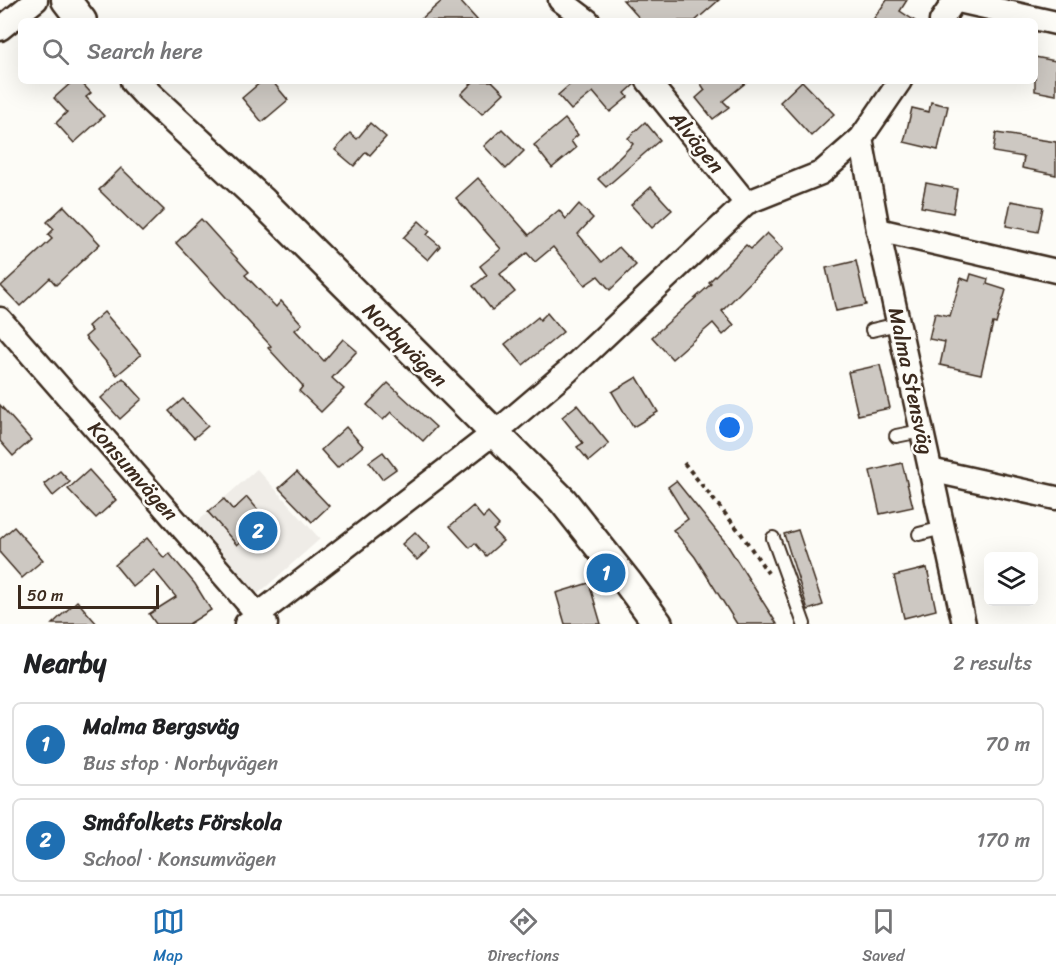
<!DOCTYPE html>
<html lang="en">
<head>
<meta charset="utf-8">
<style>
  :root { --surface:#fff; --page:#f6f6f6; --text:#202124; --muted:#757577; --line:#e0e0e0; --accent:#1f6fb2 }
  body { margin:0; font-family:Sriracha,sans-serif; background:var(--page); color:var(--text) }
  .controls { position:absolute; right:18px; bottom:18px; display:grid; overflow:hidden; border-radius:9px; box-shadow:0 6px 24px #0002 }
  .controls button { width:54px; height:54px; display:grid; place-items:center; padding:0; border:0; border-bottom:2px solid var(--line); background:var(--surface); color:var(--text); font:30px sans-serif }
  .scale { position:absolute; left:18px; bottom:15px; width:141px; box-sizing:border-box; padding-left:6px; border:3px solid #3b2a1e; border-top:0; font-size:16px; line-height:21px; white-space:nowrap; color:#3b2a1e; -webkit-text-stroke:4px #fdfcf7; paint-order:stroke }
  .you { position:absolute; left:730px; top:428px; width:21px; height:21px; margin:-15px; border:4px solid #fff; border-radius:50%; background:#1a73e8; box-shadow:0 0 0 9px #1a73e833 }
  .badge { display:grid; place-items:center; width:39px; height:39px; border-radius:50%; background:var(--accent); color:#fff; font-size:20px; font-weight:700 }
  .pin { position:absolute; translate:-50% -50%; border:3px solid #fff; box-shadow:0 2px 6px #0006 }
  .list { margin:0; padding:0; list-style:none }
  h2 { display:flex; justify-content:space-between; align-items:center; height:78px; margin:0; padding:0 24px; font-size:26px }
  h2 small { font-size:20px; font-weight:400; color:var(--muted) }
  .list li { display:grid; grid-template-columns:39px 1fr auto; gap:18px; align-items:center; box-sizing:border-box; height:84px; margin:0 12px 12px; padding:0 12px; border:2px solid var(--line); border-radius:9px }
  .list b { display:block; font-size:22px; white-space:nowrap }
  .list p { margin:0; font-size:20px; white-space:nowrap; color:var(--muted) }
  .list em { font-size:20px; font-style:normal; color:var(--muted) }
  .icon { flex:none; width:33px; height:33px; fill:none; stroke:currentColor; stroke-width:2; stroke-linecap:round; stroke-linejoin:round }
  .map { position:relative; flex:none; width:1056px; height:624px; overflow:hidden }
  .search { position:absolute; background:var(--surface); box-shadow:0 6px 24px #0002; left:18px; right:18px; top:18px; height:66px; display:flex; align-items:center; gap:15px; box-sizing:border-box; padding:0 21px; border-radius:9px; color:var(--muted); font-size:22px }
  .sheet { height:270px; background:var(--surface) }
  nav { display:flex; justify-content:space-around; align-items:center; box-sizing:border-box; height:84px; border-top:2px solid var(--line); background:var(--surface); font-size:16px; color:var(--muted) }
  nav a { display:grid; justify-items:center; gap:3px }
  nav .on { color:var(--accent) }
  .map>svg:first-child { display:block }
  .built { fill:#efece7 }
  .building { fill:#cdc8c2; stroke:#3b2a1e; stroke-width:1.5 }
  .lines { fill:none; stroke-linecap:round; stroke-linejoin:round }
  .service-casing { stroke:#3b2a1e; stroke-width:16 }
  .minor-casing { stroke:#3b2a1e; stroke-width:27 }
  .tertiary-casing { stroke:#3b2a1e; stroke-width:33 }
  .path { stroke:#3b2a1e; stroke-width:4; stroke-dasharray:4.5 4.5; stroke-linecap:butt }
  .service { stroke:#fdfcf7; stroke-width:12 }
  .minor { stroke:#fdfcf7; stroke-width:22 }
  .tertiary { stroke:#fdfcf7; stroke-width:28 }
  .labels { text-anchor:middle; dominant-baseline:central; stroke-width:5; stroke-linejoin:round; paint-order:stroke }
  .street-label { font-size:21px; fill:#3b2a1e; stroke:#fdfcf7 }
</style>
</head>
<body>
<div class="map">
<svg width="1056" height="624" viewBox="0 0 1056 624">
  <rect width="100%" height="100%" fill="#fdfcf7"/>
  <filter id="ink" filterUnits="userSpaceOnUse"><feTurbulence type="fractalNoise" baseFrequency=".0167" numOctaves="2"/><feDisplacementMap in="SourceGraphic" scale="12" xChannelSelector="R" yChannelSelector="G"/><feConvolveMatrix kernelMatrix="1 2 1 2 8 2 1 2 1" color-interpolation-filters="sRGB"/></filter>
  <g filter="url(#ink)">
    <polygon class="built" points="257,469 320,539 258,594 195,524"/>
    <g class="building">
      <polygon points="443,0 459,0 478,21 419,21"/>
      <polygon points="623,0 719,0 695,21 642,21"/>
      <polygon points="887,0 907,0 900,11 915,21 872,21"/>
      <polygon points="1035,57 1056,61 1056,95 1035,91"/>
      <polygon points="73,81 80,81 91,93 86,97 104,116 74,143 56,123 67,112 54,98"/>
      <polygon points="262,81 272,81 288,100 262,122 242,98"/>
      <polygon points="474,81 492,81 504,93 482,114 461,94"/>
      <polygon points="574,81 635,81 635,84 625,93 628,97 610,112 593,92 571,110 558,95"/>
      <polygon points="699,81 748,81 723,101 729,107 713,119 696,98 705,90"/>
      <polygon points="802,81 834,114 811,136 780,102"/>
      <polygon points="931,102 948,106 938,150 904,142 912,108 929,112"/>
      <polygon points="565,119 578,135 571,141 576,148 552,168 534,145"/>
      <polygon points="645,122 660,140 606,187 598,179 633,144 628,138"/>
      <polygon points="370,123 386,137 370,155 366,152 354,166 335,150 350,133 357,139"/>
      <polygon points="502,129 524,151 506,169 484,146"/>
      <polygon points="996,133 1056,142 1056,175 1022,168 1024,157 993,152"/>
      <polygon points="121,168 164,210 142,232 99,190"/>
      <polygon points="478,178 529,235 559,210 566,219 579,204 593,218 578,234 602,262 619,247 636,265 610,290 598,276 585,285 553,247 535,262 527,253 500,274 515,292 492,310 473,286 487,275 480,266 501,249 456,198"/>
      <polygon points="926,183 957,189 953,213 921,207"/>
      <polygon points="651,187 672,210 652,228 631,205"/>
      <polygon points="1011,201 1043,207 1038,232 1006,226"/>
      <polygon points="64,206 100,244 56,285 50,278 20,306 1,286 52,239 48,235 54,229 47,222"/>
      <polygon points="201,219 249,272 245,275 276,307 281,301 302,324 295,330 324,361 343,339 357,351 332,378 344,389 321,412 299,391 303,386 268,348 271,346 176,243"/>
      <polygon points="419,221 430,231 427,235 440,246 428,260 403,238"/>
      <polygon points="767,233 783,249 722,311 734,325 723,335 713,323 672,359 652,337 711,284 709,282 746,245 751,249"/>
      <polygon points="856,261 866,305 836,311 826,268"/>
      <polygon points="971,274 988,279 987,284 1006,290 996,324 993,323 981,374 940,365 945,342 929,339 935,313 950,316 961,278 969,281"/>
      <polygon points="104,312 141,355 117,375 85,337 92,331 88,326"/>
      <polygon points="547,313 563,332 523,365 505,344 538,317 540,320"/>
      <polygon points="880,365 890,408 858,415 848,372"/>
      <polygon points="637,377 658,412 633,427 612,392"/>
      <polygon points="123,378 142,399 120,419 101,398"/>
      <polygon points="388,383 436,427 423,441 391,412 383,420 367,405"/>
      <polygon points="183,399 208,426 194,438 169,411"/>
      <polygon points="0,405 31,440 13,456 0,441"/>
      <polygon points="577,405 609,444 589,461 577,447 583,443 562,417"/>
      <polygon points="346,427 363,446 337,468 321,450"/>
      <polygon points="383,452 396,469 382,479 369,462"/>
      <polygon points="902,463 913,507 880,514 870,471"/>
      <polygon points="89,470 116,500 96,518 68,489"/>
      <polygon points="60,471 70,482 53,496 44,484"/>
      <polygon points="297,472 329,506 312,522 279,488"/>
      <polygon points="676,481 726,543 777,624 737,624 695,557 673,530 688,519 668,487"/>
      <polygon points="247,497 266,519 237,545 208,512 224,499 233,510"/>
      <polygon points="473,506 483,518 488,513 499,525 493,530 503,541 486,556 475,543 470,548 450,526"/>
      <polygon points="14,527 43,560 22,578 0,553 0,539"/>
      <polygon points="798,530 823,605 808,610 784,534"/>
      <polygon points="415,532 430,548 417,560 402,544"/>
      <polygon points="147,538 164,558 169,553 195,584 211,610 189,624 156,624 149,614 176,597 154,570 133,587 115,565"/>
      <polygon points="927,568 936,610 904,618 894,576"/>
      <polygon points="589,583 601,624 565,624 556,593"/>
      <polygon points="77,601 97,624 52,624"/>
    </g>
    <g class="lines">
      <g class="service-casing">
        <g id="service">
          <polyline points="872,330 898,324"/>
          <polyline points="896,436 921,431"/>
          <polyline points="919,534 943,528"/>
          <polyline points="773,538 804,624"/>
        </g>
      </g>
      <g class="minor-casing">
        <g id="minor">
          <polyline points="560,0 588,21"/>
          <polyline points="954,0 1056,23"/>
          <polyline points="941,21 955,0"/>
          <polyline points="0,29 36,0"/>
          <polyline points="648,81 746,203"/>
          <polyline points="861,138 878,230 964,624"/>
          <polyline points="878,230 1056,271"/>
          <polyline points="0,319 266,624"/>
          <polyline points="930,470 1056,498"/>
          <polyline points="246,624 508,422 568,371 746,203 821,173 861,138 900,81"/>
        </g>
      </g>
      <g class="tertiary-casing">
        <g id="tertiary">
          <polyline points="66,0 82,21"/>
          <polyline points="135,81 148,95 261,200 563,501 628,583 658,624"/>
        </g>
      </g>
      <polyline class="path" points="684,463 740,532 768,573"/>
      <use href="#service" class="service"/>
      <use href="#minor" class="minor"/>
      <use href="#tertiary" class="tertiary"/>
    </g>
  </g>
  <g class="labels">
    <g class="street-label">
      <text transform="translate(697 142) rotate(51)">Alvägen</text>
      <text transform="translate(405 345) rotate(45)">Norbyvägen</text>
      <text transform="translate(911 381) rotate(78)">Malma Stensväg</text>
      <text transform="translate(133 471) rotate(49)">Konsumvägen</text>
    </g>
  </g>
</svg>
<div class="controls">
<button><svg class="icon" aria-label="layers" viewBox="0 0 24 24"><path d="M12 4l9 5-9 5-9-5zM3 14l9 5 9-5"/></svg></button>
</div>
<div class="scale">50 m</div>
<div class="you"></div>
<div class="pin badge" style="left:606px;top:573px">1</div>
<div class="pin badge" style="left:258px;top:531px">2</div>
<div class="search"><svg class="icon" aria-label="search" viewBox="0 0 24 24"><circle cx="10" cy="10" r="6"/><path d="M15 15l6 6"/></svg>Search here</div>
</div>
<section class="sheet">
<h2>Nearby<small>2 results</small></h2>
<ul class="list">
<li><span class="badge">1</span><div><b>Malma Bergsväg</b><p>Bus stop · Norbyvägen</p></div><em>70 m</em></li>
<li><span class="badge">2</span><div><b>Småfolkets Förskola</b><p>School · Konsumvägen</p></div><em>170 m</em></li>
</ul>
</section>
<nav>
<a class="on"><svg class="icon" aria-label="map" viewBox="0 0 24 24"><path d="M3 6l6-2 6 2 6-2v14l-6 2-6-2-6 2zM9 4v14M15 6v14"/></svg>Map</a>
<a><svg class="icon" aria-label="directions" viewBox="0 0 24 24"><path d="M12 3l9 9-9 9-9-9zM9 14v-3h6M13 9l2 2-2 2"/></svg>Directions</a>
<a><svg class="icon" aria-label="saved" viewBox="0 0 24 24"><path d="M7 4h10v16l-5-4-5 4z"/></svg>Saved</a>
</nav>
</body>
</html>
